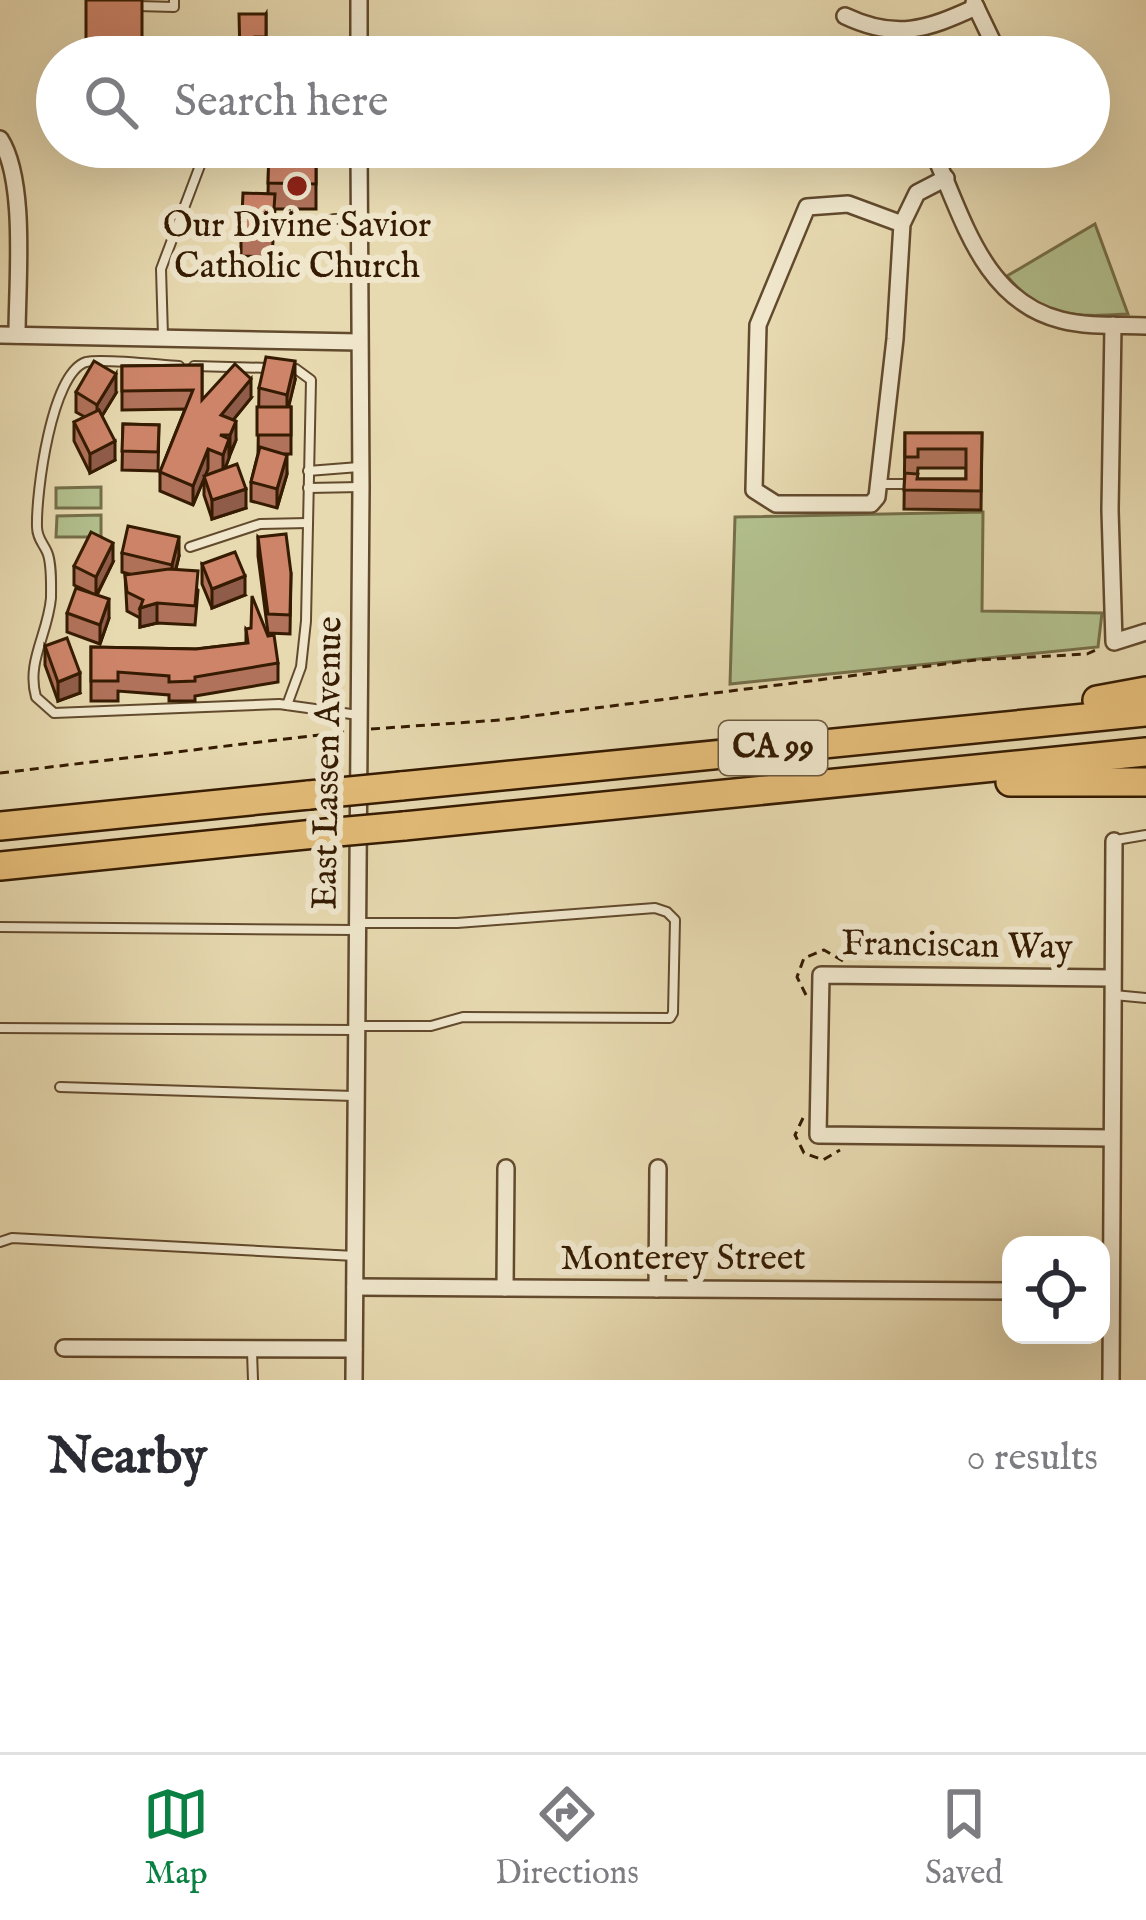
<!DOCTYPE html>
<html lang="en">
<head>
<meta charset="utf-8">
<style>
  :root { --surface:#fff; --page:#f7f7f7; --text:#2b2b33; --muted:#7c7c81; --line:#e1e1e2; --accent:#0b8043 }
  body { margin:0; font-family:"IM FELL English",serif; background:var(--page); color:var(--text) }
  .controls { position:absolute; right:36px; bottom:36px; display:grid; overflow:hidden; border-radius:24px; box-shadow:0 12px 48px #0002 }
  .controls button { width:108px; height:108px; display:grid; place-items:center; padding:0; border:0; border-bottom:3px solid var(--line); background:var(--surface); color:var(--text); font:60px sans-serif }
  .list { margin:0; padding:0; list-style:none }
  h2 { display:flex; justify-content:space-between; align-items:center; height:156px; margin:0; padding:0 48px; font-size:51px }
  h2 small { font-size:39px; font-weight:400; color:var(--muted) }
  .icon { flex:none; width:66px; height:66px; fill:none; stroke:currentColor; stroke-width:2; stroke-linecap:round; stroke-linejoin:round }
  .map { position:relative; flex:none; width:1146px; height:1380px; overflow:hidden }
  .search { position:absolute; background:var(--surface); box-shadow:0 12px 48px #0002; left:36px; right:36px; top:36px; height:132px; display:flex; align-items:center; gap:30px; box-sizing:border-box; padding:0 42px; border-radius:66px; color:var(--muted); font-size:45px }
  .sheet { height:372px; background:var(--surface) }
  nav { display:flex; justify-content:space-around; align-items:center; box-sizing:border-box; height:168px; border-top:3px solid var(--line); background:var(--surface); font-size:33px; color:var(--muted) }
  nav a { display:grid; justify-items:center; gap:6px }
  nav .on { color:var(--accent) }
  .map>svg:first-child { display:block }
  .green { fill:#b2c08e; stroke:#746e48; stroke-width:3 }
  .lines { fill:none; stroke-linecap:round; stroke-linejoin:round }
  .lane-casing { stroke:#624a2d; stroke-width:12 }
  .street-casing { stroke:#624a2d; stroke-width:20 }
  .highway-casing { stroke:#351b01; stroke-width:32 }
  .path { stroke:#351b01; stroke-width:3; stroke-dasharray:9 6; stroke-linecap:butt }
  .lane { stroke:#efe6cc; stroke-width:8 }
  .street { stroke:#efe6cc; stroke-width:15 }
  .highway { stroke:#e4bc78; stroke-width:27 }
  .highway-bridge-casing { stroke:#351b01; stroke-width:32; stroke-linecap:butt }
  .highway-bridge { stroke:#e4bc78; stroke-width:27 }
  .wall { fill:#b0725a; stroke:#351b01; stroke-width:3; fill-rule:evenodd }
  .shaded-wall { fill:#905c4a; stroke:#351b01; stroke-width:3 }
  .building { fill:#cd8469; stroke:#351b01; stroke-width:3 }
  .poi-dot { fill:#8f2418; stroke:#efe6cc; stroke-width:4.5 }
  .labels { text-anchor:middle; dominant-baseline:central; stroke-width:12; stroke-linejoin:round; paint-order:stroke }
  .shield { fill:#efe6cc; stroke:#6d583e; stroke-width:3 }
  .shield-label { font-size:33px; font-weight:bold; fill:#351b01 }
  .poi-label { font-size:36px; fill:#351b01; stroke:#efe6cc }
  .street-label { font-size:36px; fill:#351b01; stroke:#efe6cc }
</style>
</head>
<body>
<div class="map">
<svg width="1146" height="1380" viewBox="0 0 1146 1380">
  <rect width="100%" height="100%" fill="#e7d9b0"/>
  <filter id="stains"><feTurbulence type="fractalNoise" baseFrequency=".00167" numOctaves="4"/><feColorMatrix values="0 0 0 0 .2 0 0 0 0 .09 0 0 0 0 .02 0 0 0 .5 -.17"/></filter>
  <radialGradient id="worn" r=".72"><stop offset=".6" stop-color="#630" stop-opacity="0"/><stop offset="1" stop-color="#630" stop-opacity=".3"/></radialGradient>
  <g class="green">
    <path d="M 1095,224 L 1128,314 C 1076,317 1043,319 1007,276 Z"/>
    <polygon points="101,487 101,508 56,508 56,488"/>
    <polygon points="983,512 982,611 1102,613 1098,647 730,684 735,517"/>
    <polygon points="101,515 101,537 56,537 57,516"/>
  </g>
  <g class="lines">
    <g class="lane-casing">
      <g id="lane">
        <polyline points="137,6 174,7 174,0"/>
        <polyline points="168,57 168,51"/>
        <polyline points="288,57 288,45 323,46 323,57"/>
        <polyline points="297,227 334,219 359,219"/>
        <polyline points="163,336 161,269 207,147"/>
        <path d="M 179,366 C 160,365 102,358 86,362 C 51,373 36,494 37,527 C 37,538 43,543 47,552 C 52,563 51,585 51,598 C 48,634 26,662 36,697 L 54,713 L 279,704 L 358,715"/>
        <polyline points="194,366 269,368"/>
        <polyline points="284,368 296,369 311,380 306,621 301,667 287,705"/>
        <polyline points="308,471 359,467"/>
        <polyline points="881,484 914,484"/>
        <polyline points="308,488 361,487"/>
        <polyline points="190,547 260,524 308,523"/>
        <polyline points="1116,840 1146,835"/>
        <polyline points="357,923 457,923 655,908 667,912 675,920 673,1013 670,1018 463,1017 431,1026 358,1026"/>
        <polyline points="0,927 355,930"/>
        <polyline points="1114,995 1146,998"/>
        <polyline points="0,1028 356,1030"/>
        <polyline points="60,1087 354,1096"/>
        <polyline points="0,1242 12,1238 355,1256"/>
        <polyline points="252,1352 253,1380"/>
      </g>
    </g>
    <g class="street-casing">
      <g id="street">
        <polyline points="359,0 359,57"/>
        <polyline points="974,3 1000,57"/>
        <path d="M 845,16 C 896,40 926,30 976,7"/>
        <path d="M 0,139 C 27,181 17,282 17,335"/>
        <path d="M 931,147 C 962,213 981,300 1061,320 C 1088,327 1119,325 1146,326"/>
        <polyline points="902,224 848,204 807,207 758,325 754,490 776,504 871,504 877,497 895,339 902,224 917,193 946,178"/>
        <polyline points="1113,325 1110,510 1114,642 1146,632"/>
        <polyline points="0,335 359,342"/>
        <polyline points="1111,1138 818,1135 821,975 1112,978"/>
        <polyline points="355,1287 1011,1291"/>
        <polyline points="505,1288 506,1168"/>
        <polyline points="657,1289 658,1168"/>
        <polyline points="64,1348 354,1349"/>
        <polyline points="354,1380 361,487 359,147"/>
        <polyline points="1111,1380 1114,841"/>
      </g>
    </g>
    <g class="highway-casing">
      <g id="highway">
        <polyline points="1097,700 1146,691"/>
        <polyline points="1010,782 1146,782"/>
        <polyline points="401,786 1146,712"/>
        <polyline points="0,826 309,795"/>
        <polyline points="404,826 1146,752"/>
        <polyline points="0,866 315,834"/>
      </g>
    </g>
    <g class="path">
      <polyline points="371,729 500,720 976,660 1087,654 1100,648"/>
      <polyline points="0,773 344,732"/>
      <polyline points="806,995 797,977 804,958 824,950 843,961"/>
      <polyline points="803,1118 795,1135 804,1153 823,1160 840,1150"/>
    </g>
    <use href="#lane" class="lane"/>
    <use href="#street" class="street"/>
    <use href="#highway" class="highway"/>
    <g class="highway-bridge-casing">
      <g id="highway-bridge">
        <polyline points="309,795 401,786"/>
        <polyline points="315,834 404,826"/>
      </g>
    </g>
    <use href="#highway-bridge" class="highway-bridge"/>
  </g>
  <g class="wall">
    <polygon points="266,14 266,56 240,57"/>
    <polygon points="269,147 316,147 316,209 275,209 272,257 241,256 241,237 268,194"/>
    <polygon points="202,365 202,400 251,398 233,420 236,440 225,468 246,508 212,519 204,495 204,479 193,505 160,491 160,472 185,409 122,410 122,366"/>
    <polygon points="295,380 288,407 291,407 291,454 285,454 287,474 277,508 251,501 251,482 258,454 259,388"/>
    <polygon points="76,392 116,393 102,416 115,460 90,473 74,441 74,422 85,417 76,412"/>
    <polygon points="123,424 159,425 158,471 122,470"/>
    <path d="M 905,433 L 982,433 L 981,510 L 904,509 ZM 918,468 L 966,468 L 966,479 L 917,479 Z"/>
    <polygon points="258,537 291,573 290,634 268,633 258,556"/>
    <polygon points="122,553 179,556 176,569 198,590 195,625 157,623 140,627 140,618 127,611 125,575 129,574 122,572"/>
    <polygon points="113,562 97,595 109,618 100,644 67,632 67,613 89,592 74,585 74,566"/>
    <polygon points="202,564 245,595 212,608 202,584"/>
    <polygon points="246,629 278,663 278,682 195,696 195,701 169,701 169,695 118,691 118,701 91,701 91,647 196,649 246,643"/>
    <polygon points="45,646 80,693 58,701 45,665"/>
  </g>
  <g class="shaded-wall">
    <polygon points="295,361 295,380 287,414 287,395"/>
    <polygon points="116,374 116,393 97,424 97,405"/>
    <polygon points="251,379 251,398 221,435 221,415"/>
    <polygon points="236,421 236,440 230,454 230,435"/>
    <polygon points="229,439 229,458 223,474 223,455"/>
    <polygon points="115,441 115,460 90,473 90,454"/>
    <polygon points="208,449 208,469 193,505 193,486"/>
    <polygon points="287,455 287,474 277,508 277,489"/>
    <polygon points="246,489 246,508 212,519 212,500"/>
    <polygon points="179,537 179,556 172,584 172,565"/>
    <polygon points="113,543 113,562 96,596 96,577"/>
    <polygon points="245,576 245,595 212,608 212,589"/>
    <polygon points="109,599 109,618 100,644 100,625"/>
    <polygon points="157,603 157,623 140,627 140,608"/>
    <polygon points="80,673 80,693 58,701 58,682"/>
  </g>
  <g class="building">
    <rect x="86" y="0" width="56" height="57"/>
    <polygon points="239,14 266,14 266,37 255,37 255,57 240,57"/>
    <polygon points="269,147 316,147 316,184 268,183"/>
    <polygon points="243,193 275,194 272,238 241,237"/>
    <polygon points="266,357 295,361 287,395 259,388"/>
    <polygon points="94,361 116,374 97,405 76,392"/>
    <polygon points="235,364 251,379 221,415 236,421 230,435 220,435 229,439 223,455 208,449 193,486 160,472 193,390 122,391 122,366 202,365 202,400"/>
    <rect x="257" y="407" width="34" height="28"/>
    <polygon points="99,410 115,441 90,454 74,422"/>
    <polygon points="123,424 159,425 158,452 122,451"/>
    <polygon points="905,433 982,433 981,491 904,490 905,473 918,474 917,479 966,479 966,449 918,449 918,457 905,457"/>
    <polygon points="260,447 287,455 277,489 251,482"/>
    <polygon points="237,464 246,489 212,500 204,476"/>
    <polygon points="128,526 179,537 172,565 122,553"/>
    <polygon points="91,532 113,543 96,577 74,566"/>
    <polygon points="286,534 291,573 290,615 268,614 258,537"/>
    <polygon points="235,552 245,576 212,589 202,564"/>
    <polygon points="169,569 198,571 195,606 157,603 140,608 143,600 127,592 125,575"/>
    <polygon points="76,588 109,599 100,625 67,613"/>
    <polygon points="252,596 268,636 274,635 278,663 195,677 195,681 169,682 169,676 118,672 118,681 91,681 91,647 196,649 248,643 246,629 251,628"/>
    <polygon points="67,638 80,673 58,682 45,646"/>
  </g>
  <circle class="poi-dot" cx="297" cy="186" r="12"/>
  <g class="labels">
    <rect class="shield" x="719" y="721" width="108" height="54" rx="9"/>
    <g class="shield-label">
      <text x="773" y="748">CA 99</text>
    </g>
    <g class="poi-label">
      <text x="297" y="226">Our Divine Savior<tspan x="297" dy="41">Catholic Church</tspan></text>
    </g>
    <g class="street-label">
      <text transform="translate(328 763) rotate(-89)">East Lassen Avenue</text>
      <text transform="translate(957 946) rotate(1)">Franciscan Way</text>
      <text x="683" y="1259">Monterey Street</text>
    </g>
  </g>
  <rect width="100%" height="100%" filter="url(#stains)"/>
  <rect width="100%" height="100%" fill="url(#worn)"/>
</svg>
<div class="controls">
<button><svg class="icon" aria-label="locate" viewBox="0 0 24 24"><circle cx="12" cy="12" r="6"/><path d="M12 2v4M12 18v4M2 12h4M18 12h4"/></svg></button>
</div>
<div class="search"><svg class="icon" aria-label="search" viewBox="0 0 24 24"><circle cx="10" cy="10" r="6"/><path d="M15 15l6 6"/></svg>Search here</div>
</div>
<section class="sheet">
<h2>Nearby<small>0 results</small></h2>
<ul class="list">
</ul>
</section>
<nav>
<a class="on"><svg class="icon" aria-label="map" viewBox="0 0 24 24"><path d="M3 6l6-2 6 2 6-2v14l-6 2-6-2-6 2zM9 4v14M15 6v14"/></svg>Map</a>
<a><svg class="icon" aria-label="directions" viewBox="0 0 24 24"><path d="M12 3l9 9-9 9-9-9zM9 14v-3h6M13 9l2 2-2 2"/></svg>Directions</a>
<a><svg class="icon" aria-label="saved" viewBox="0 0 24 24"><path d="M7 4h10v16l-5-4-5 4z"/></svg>Saved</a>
</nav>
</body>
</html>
